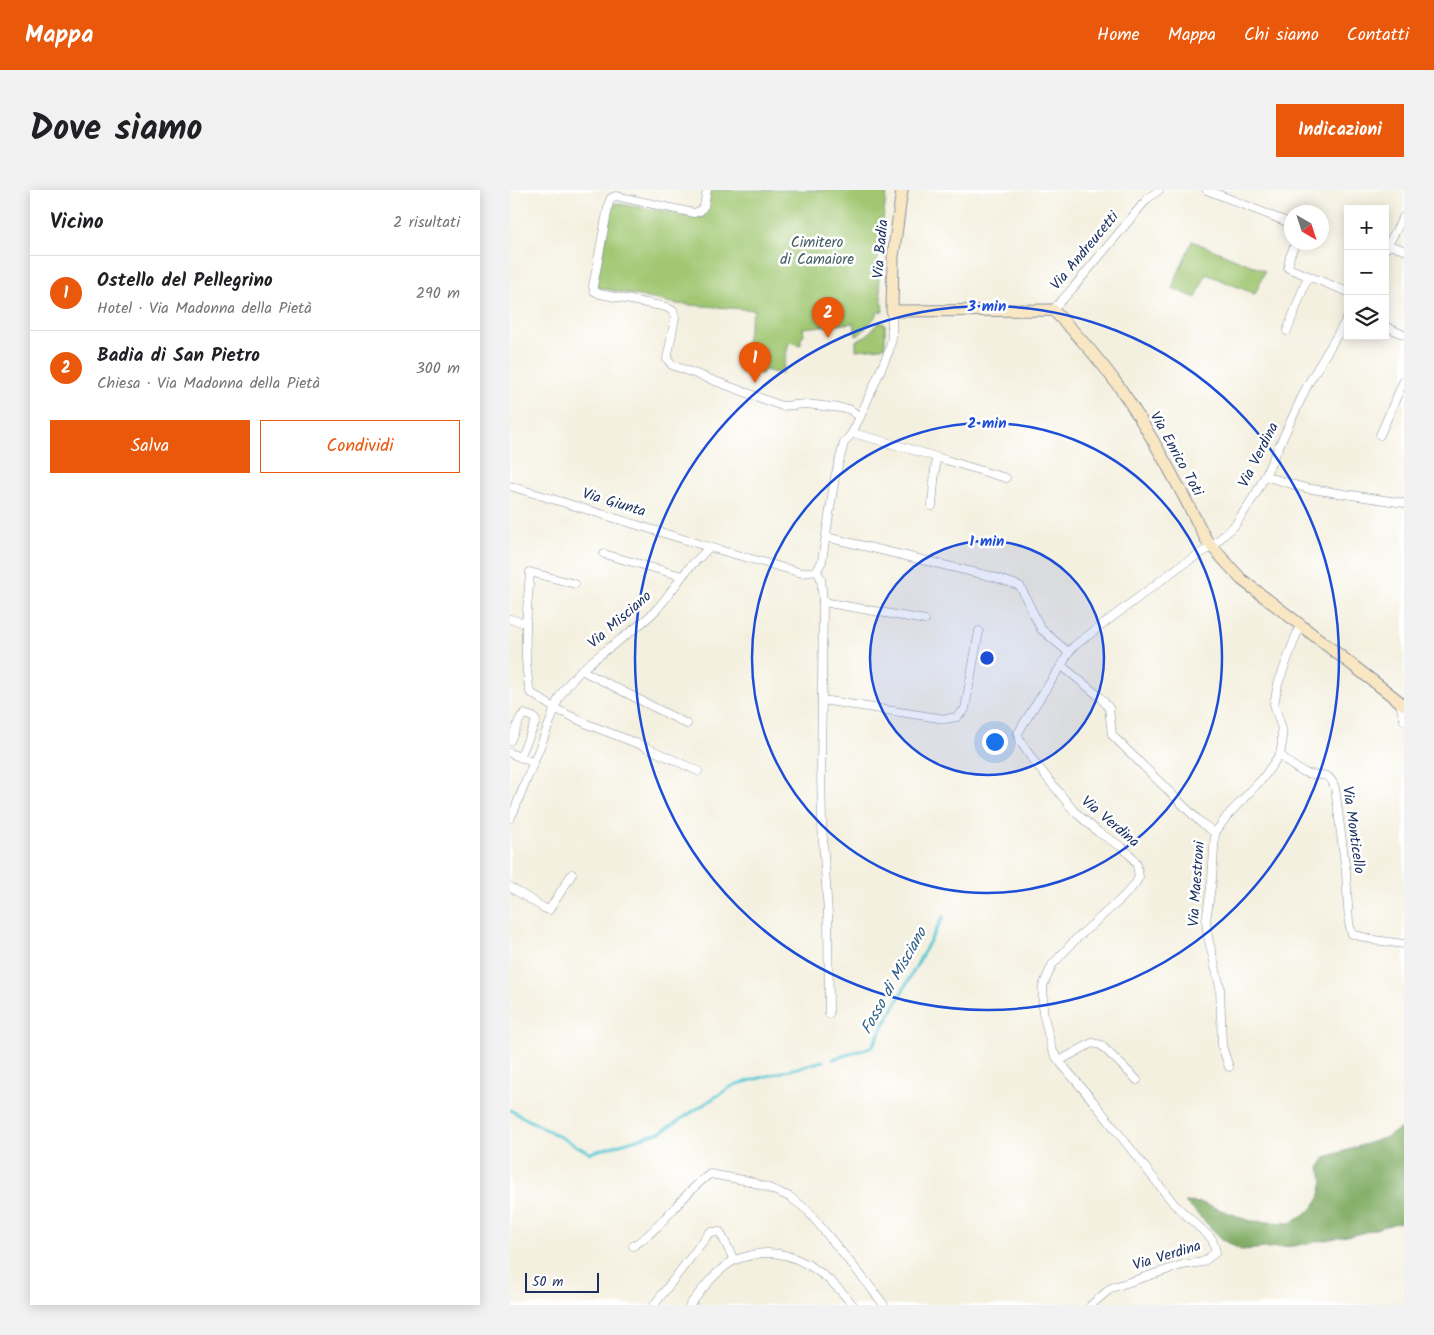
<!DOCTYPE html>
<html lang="it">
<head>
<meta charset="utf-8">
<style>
  :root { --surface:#fff; --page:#f2f2f2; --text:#202124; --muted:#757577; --line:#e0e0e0; --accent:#ea580c }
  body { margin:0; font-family:Kalam,sans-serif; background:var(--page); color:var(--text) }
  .controls { position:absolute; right:15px; top:15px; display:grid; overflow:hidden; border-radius:0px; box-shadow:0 2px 12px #0003 }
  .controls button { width:45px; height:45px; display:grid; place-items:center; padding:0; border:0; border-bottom:1px solid var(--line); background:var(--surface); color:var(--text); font:25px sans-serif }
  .compass { position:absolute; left:774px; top:15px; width:45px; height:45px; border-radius:50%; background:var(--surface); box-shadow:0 2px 12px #0003; rotate:141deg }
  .scale { position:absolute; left:15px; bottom:12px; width:74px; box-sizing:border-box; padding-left:5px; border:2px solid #1b2f5e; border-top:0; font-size:14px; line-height:18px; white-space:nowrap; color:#1b2f5e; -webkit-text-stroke:4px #fff; paint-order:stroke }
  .you { position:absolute; left:484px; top:551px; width:18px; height:18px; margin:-12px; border:4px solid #fff; border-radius:50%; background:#1a73e8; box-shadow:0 0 0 8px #1a73e833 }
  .badge { display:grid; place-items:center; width:32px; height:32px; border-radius:50%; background:var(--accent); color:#fff; font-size:16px; font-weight:700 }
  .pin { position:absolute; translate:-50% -41px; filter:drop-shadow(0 1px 2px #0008) }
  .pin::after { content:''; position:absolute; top:26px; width:18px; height:15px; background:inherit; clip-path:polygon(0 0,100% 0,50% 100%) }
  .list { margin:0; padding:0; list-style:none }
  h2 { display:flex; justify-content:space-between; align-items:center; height:65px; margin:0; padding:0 20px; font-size:21px }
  h2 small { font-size:16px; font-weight:400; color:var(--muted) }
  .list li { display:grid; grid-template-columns:32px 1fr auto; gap:15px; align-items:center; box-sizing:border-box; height:75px; padding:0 20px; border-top:1px solid var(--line) }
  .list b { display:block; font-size:19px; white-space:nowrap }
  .list p { margin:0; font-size:16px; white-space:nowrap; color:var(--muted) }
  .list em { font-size:16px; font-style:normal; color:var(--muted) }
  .actions { display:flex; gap:10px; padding:15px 20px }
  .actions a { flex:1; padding:11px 0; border:1px solid var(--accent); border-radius:0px; text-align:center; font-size:18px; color:var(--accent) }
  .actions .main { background:var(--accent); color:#fff }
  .icon { flex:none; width:28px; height:28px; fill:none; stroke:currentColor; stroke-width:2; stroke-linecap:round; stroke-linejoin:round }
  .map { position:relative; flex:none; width:894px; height:1115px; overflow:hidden; border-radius:0px }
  header { display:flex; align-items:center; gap:30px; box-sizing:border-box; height:70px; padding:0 25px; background:var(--accent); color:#fff }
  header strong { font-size:24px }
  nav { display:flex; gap:28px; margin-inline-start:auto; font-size:18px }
  .intro { display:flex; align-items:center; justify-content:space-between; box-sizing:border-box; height:120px; padding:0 30px }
  h1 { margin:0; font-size:35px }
  .button { padding:12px 22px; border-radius:0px; background:var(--accent); color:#fff; font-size:18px; font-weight:700 }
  main { display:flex; gap:30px; padding:0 30px }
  aside { flex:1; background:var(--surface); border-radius:0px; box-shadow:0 2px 12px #0003 }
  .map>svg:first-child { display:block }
  .green { fill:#a1c772; stroke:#5e7b68 }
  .forest { fill:#80ac64; stroke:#4e6e61 }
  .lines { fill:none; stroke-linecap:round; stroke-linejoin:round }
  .stream { stroke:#5cc8d5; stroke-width:3 }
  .street-casing { stroke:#88909e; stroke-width:9 }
  .secondary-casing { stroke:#88909e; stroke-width:13 }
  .street { stroke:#fff; stroke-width:8 }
  .secondary { stroke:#f9e7c3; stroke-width:11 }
  .ring { fill:none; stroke:#1d4ed8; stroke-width:2.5 }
  .labels { text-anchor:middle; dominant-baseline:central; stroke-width:5; stroke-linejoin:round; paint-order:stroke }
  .park-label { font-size:15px; fill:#435d64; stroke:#fff }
  .street-label { font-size:15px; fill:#1b2f5e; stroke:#fff }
  .water-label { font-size:16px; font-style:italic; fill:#2e5d82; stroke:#fff }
  .centre { fill:#1d4ed8; stroke:#fff; stroke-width:2.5 }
  .ring-label { font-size:15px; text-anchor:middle; font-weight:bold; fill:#1d4ed8; stroke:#fff; stroke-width:5; stroke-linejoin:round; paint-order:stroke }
</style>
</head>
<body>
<header>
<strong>Mappa</strong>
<nav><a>Home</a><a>Mappa</a><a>Chi siamo</a><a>Contatti</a></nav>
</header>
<div class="intro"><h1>Dove siamo</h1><a class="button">Indicazioni</a></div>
<main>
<aside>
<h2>Vicino<small>2 risultati</small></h2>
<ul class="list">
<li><span class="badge">1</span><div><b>Ostello del Pellegrino</b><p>Hotel · Via Madonna della Pietà</p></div><em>290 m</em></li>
<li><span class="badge">2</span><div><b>Badia di San Pietro</b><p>Chiesa · Via Madonna della Pietà</p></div><em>300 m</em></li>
</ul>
<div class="actions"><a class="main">Salva</a><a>Condividi</a></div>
</aside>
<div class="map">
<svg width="894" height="1115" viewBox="0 0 894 1115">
  <rect width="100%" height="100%" fill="#fff"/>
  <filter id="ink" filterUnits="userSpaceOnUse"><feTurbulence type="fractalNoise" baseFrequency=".02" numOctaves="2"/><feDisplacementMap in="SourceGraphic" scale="10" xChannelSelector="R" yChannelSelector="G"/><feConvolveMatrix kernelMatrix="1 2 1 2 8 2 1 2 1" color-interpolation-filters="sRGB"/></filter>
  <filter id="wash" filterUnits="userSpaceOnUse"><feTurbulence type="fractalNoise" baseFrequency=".0096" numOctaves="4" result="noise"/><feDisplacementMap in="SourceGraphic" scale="20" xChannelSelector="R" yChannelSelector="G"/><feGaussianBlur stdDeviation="1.12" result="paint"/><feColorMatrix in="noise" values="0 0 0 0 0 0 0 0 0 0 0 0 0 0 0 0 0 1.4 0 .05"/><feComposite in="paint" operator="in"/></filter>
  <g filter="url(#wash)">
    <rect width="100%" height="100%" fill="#f4f0df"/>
    <g class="green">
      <polygon points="200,0 377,0 367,75 373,121 367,122 367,125 349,145 346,146 344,133 293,138 294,144 291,149 291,155 279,152 272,184 254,180 252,184 239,181 240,173 232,170 242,125 246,120 167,114 86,97 103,13 194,27"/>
      <polygon points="682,51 755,81 745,104 696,84 686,108 662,98"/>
      <polygon points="369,132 375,134 375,156 371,158 346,160 346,151 357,145"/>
    </g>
    <polygon class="forest" points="894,936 894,1031 848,1044 783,1056 731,1060 713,1050 675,1012 692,1013 741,1031 780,1033 801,1020 809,1009 813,991 809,978 816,967 877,947"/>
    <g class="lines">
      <g class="stream">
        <polyline points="323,869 362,857 433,727"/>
        <polyline points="0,920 80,963 151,942 224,895 313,871"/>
      </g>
    </g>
  </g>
  <g filter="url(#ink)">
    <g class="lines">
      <g class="street-casing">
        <g id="street">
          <polyline points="197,0 194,16 190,21 184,23 106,6 101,8 99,12 83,96 84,101 90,104 156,117 163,121 165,128 157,169 162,175 272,216 296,214 339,219 350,227"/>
          <polyline points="697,0 782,34"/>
          <polyline points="786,52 780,66 778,78 838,102"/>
          <polyline points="878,55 894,60"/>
          <polyline points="875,60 894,26"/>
          <polyline points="543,120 563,98 637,9 649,0"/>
          <polyline points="875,136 894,145"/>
          <polyline points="777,141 798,86"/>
          <path d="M 342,243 C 394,256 444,273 496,288"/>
          <polyline points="870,245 894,190"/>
          <polyline points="755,286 795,298 894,313"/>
          <polyline points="0,296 199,357 292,383 307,381"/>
          <polyline points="422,316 426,268"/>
          <polyline points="316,347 484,387 510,396 531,439 558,462"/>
          <polyline points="94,364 172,386"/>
          <path d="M 65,394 L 20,382 C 17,422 12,462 20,502 L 44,518 L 77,534 L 131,555 L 188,581"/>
          <polyline points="313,412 415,430"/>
          <polyline points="0,429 16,433"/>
          <path d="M 790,435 L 768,494 L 764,514 L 772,539 L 772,554 L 770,564 C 777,572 785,579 796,583 C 810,587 819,580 825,598 L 836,682 L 839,733 L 842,744 L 864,750 L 894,754"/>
          <polyline points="552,476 590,507 599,518 602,545 689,631 705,643"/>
          <polyline points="71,480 177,534"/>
          <polyline points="312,510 435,529 447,527 455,519 469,441"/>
          <polyline points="890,513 894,530"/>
          <polyline points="0,551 11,527 14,524 23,527 26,531 10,567"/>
          <polyline points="0,563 24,573"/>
          <path d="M 0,628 L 4,621 L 42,527 C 51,480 113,454 145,421 C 157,409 166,393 178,379 C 185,371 193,365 199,357"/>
          <polyline points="0,697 34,718 39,720 62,684"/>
          <polyline points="319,824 318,724 312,635 311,580 313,412 311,389 307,381 312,371 325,287 334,253 342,243 350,227 379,161 382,148 382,121"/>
          <polyline points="549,871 582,853 591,855 627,890"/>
          <polyline points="719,877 712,856 710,797 698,747 696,731 702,690 705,643 717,626 753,588 770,564"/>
          <path d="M 123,1056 C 153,1038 171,1004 200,984 L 239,991 L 261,999 L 280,1007 L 297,1020 L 358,1094 L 374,1115"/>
          <polyline points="144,1115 200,1042 210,1042 224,1070"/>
          <path d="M 180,1115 C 192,1099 206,1081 223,1071 C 228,1068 236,1067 242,1065 C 282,1055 319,1085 343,1115"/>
          <path d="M 581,1115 L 601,1098 L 672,1075 L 693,1072 L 706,1062 L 702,1049 L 664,1014 L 583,911 L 549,871 L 542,860 L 533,822 L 533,796 L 542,775 L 566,749 L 611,709 L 625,694 L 629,687 L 627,675 L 622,667 L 612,657 L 588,642 L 564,621 L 522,569 L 509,549 L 508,543 C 521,521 535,500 549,479 C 555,471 557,463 564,456 L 670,376 L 701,357 L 725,335 L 745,305 L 755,286 L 798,194 L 838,127"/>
        </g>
      </g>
      <g class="secondary-casing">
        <path id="secondary" d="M 392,0 L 383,67 L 382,121 L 543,120 C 567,144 590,170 610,198 C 643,246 670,299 697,351 L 731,389 L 894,515"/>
      </g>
      <use href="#street" class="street"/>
      <use href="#secondary" class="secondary"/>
    </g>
  </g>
  <circle cx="477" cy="468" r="117" fill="#1d4ed8" fill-opacity=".12"/>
  <g class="ring">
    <circle cx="477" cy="468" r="117"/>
    <circle cx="477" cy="468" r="235"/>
    <circle cx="477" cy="468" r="352"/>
  </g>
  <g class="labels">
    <g class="park-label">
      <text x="307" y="53">Cimitero<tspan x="307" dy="17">di Camaiore</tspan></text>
    </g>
    <g class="street-label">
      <text transform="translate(371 59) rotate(-85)">Via Badia</text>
      <text transform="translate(575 61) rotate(-50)">Via Andreucetti</text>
      <text transform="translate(666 264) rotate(61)">Via Enrico Toti</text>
      <text transform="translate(749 265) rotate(-63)">Via Verdina</text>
      <text transform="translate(104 313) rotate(17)">Via Giunta</text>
      <text transform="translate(110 430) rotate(-41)">Via Misciano</text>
      <text transform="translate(600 632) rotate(40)">Via Verdina</text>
      <text transform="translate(843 640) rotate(82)">Via Monticello</text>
      <text transform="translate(687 694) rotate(-86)">Via Maestroni</text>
      <text transform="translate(657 1066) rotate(-17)">Via Verdina</text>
    </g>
    <g class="water-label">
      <text transform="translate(384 791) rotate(-61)">Fosso di Misciano</text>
    </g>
  </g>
  <circle cx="477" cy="468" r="8" class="centre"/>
  <g class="ring-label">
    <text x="477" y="121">3 min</text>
    <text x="477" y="238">2 min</text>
    <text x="477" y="356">1 min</text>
  </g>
</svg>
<div class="controls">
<button>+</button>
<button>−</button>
<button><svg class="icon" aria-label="layers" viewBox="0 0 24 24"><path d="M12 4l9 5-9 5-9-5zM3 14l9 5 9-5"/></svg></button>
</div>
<svg class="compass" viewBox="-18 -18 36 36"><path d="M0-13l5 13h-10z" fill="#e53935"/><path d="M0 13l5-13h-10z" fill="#757577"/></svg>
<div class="scale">50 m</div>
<div class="you"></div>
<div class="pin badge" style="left:245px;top:193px">1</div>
<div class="pin badge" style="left:318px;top:148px">2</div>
</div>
</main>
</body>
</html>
